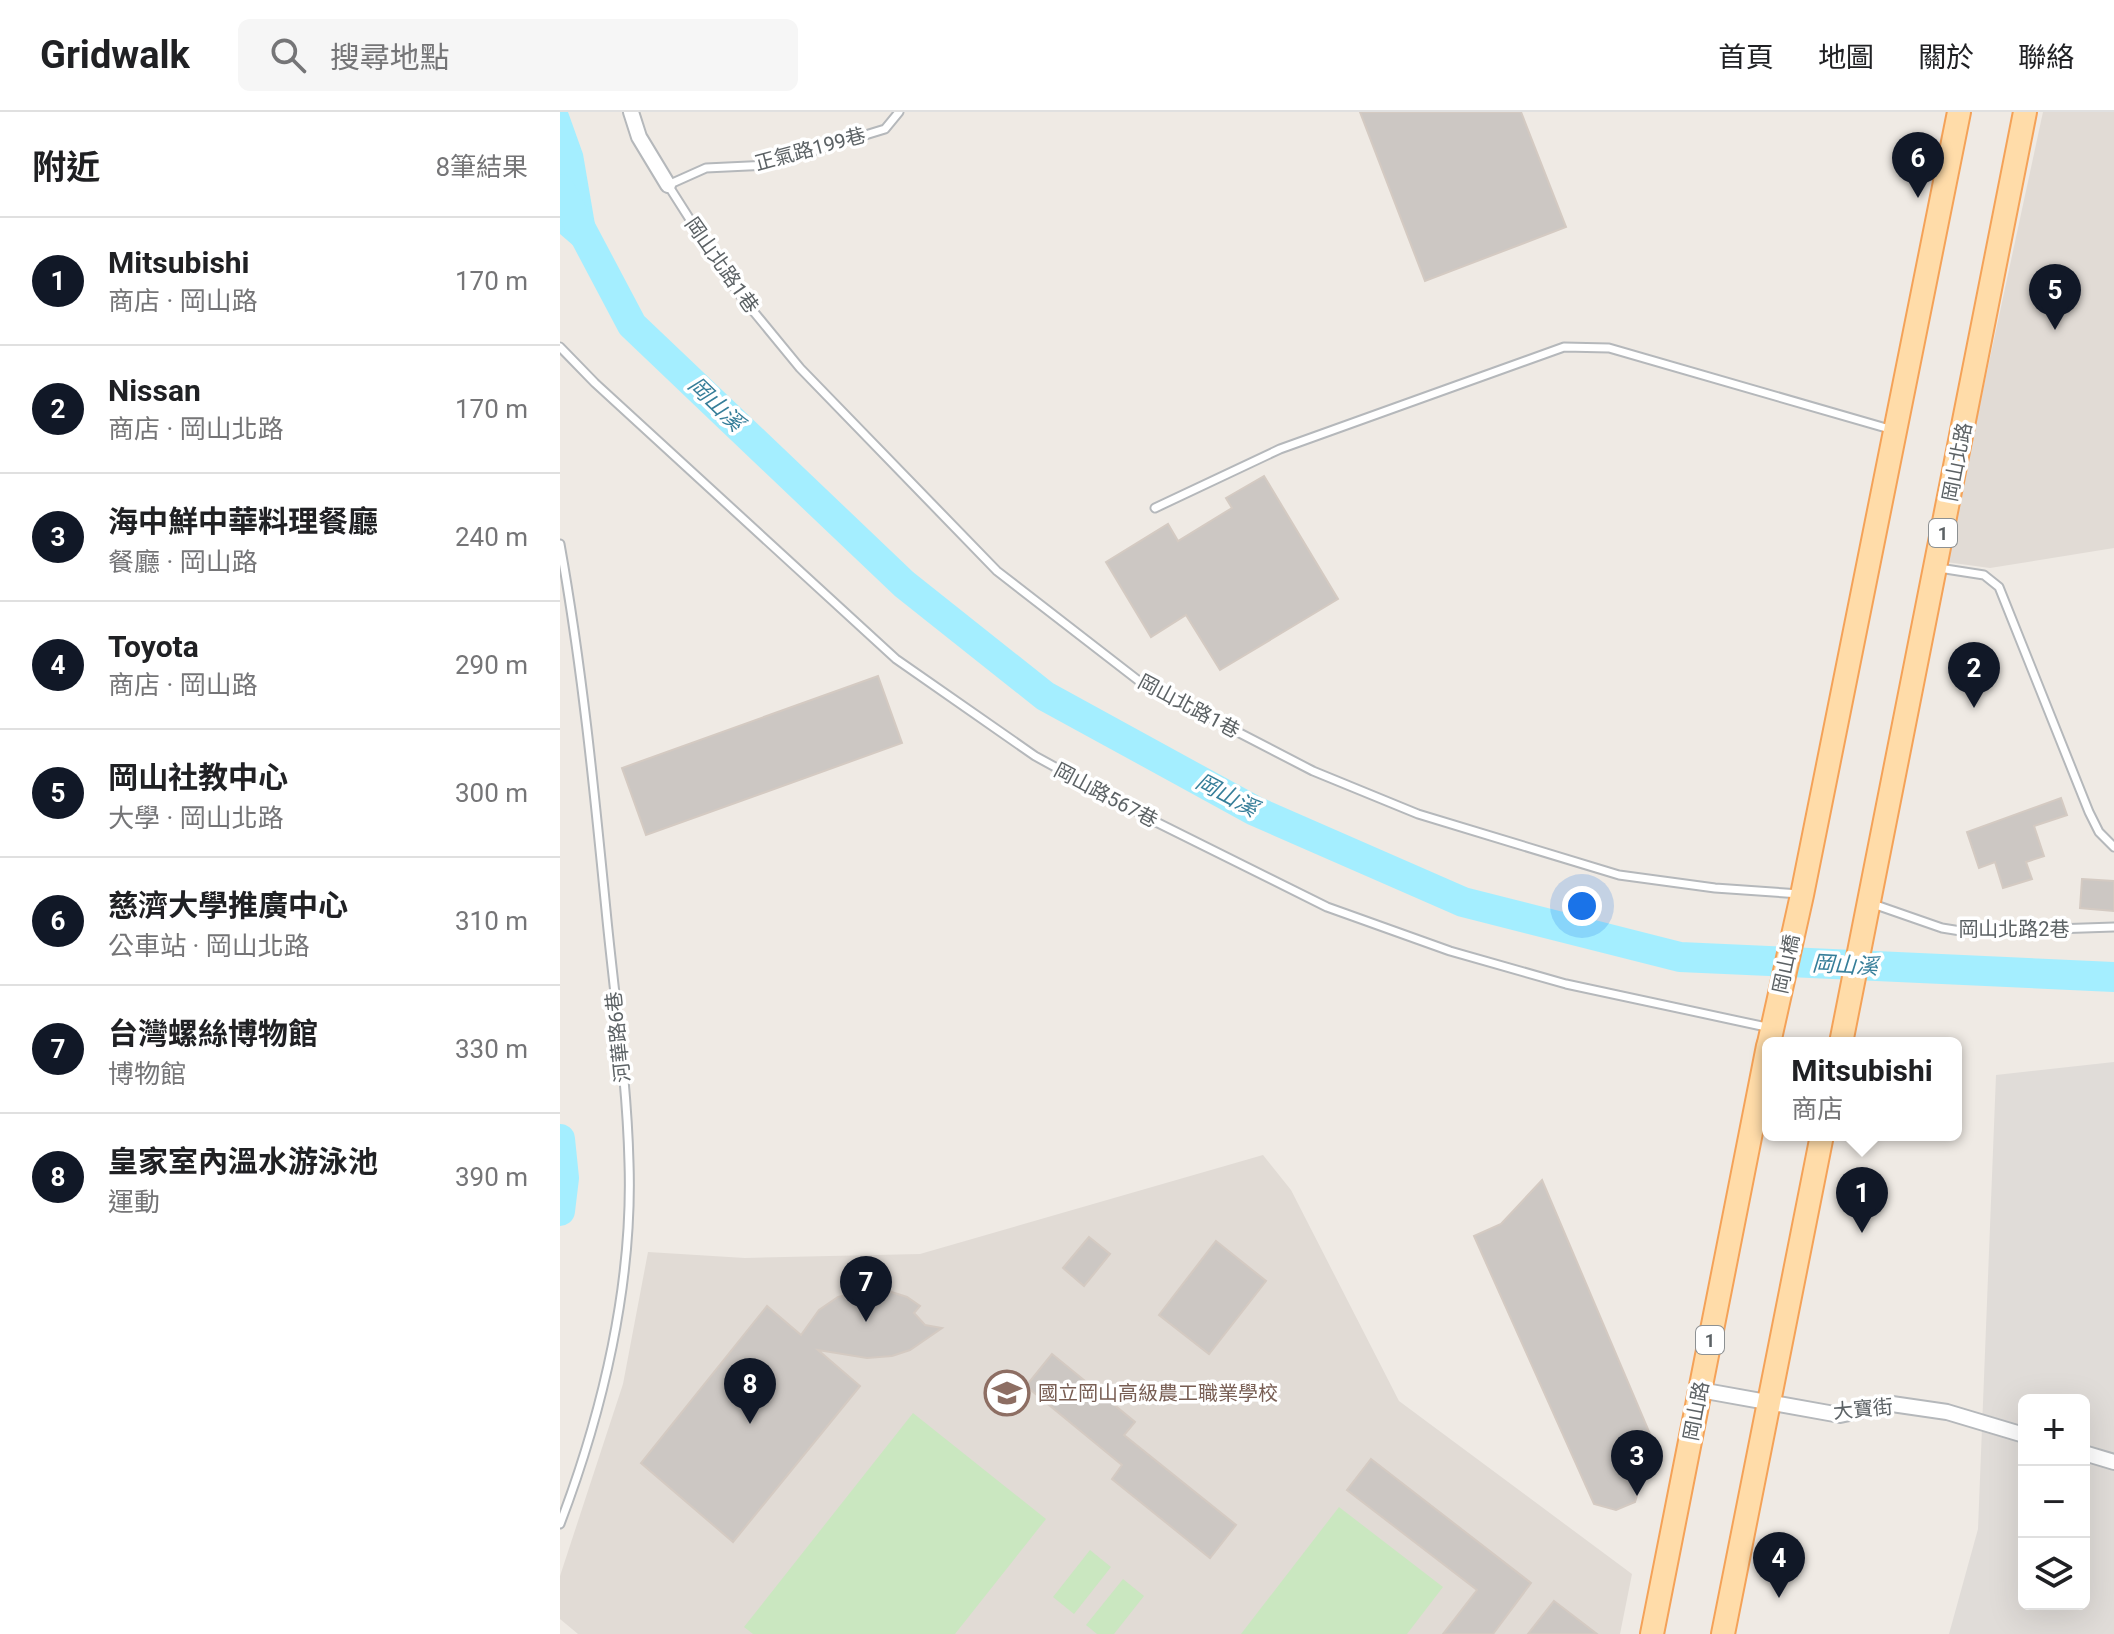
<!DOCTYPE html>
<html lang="zh-TW">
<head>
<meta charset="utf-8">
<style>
  :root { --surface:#fff; --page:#f6f6f6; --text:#202124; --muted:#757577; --line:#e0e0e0; --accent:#111827 }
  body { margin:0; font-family:Roboto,"Noto Sans TC",sans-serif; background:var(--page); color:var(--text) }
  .controls { position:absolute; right:24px; bottom:24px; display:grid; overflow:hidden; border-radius:12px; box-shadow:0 8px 32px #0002 }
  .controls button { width:72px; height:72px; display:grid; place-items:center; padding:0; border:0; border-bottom:2px solid var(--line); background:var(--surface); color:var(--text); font:40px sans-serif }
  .you { position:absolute; left:1022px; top:794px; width:28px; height:28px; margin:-20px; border:6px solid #fff; border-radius:50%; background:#1a73e8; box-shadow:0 0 0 12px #1a73e833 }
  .badge { display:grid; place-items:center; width:52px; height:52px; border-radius:50%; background:var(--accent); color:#fff; font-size:26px; font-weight:700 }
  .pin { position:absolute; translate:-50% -66px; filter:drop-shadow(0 2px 4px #0008) }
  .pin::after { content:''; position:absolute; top:42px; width:28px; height:24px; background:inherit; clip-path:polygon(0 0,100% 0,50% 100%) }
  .popup { position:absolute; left:1202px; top:925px; width:200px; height:104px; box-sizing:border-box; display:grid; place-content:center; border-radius:12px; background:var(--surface); filter:drop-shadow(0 2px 6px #0005); font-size:26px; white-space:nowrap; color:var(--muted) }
  .popup b { font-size:30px; color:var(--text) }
  .popup::after { content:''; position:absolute; left:50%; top:100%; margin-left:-16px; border:16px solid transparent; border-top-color:var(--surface) }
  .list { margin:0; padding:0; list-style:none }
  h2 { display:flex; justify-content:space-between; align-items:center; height:104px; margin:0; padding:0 32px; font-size:34px }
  h2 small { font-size:26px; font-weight:400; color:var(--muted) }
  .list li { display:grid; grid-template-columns:52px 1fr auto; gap:24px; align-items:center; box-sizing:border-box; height:128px; padding:0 32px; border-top:2px solid var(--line) }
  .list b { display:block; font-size:30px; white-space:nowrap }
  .list p { margin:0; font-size:26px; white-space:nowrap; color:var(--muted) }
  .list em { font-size:26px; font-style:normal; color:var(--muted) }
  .icon { flex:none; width:44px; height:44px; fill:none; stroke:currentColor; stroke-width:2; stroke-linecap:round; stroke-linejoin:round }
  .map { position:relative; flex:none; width:1554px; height:1522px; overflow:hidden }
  header { display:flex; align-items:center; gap:48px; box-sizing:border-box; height:112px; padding:0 40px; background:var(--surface); border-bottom:2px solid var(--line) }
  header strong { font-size:38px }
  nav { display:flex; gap:44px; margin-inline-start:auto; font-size:28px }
  .search { width:560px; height:72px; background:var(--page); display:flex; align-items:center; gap:20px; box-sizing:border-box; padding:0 28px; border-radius:12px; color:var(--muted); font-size:30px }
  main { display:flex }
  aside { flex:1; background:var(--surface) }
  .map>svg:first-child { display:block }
  .industrial { fill:#e0dcd8; fill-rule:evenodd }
  .education { fill:#e1dbd5 }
  .green { fill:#cae7c0 }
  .water { fill:#a4eeff }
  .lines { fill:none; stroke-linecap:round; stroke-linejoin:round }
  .river { stroke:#a4eeff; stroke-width:30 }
  .building { fill:#ccc7c3; stroke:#d4cac2; stroke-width:2 }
  .lane-casing { stroke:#b5b8bb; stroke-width:11 }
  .street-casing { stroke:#b5b8bb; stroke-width:18 }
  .primary-casing { stroke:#f4a258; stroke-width:26 }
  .lane { stroke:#fff; stroke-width:7 }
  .street { stroke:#fff; stroke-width:14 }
  .primary { stroke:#ffdca9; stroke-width:22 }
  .labels { text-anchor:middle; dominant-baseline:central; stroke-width:7; stroke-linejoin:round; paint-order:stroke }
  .shield { fill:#fff; stroke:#8d9193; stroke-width:2 }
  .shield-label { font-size:18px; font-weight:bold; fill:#5c6265 }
  .street-label { font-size:20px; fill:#5c6265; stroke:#fff }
  .education-label { font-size:20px; fill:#785e54; stroke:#fff; text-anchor:start }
  .water-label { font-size:22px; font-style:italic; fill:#367e99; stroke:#fff }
</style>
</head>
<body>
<header>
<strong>Gridwalk</strong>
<div class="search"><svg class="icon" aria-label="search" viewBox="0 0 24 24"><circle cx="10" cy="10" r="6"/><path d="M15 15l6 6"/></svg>搜尋地點</div>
<nav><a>首頁</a><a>地圖</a><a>關於</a><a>聯絡</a></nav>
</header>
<main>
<aside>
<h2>附近<small>8筆結果</small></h2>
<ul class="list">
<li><span class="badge">1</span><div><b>Mitsubishi</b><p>商店 · 岡山路</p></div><em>170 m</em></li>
<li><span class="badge">2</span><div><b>Nissan</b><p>商店 · 岡山北路</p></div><em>170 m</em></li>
<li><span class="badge">3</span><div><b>海中鮮中華料理餐廳</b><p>餐廳 · 岡山路</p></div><em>240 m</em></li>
<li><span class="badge">4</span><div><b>Toyota</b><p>商店 · 岡山路</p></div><em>290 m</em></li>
<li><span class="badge">5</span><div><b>岡山社教中心</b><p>大學 · 岡山北路</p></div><em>300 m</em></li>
<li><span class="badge">6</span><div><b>慈濟大學推廣中心</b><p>公車站 · 岡山北路</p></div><em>310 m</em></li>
<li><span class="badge">7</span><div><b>台灣螺絲博物館</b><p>博物館</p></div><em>330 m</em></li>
<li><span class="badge">8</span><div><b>皇家室內溫水游泳池</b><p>運動</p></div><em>390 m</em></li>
</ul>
</aside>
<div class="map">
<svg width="1554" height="1522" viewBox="0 0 1554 1522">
  <rect width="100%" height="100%" fill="#efeae4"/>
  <path class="industrial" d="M 1554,950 L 1554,1522 L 1389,1522 L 1418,1417 L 1436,963 ZM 1464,1288 L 1524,1288 L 1524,1492 L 1464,1492 Z"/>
  <g class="education">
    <polygon points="1483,0 1554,0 1554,436 1430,456 1386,450"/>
    <polygon points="703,1043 731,1078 839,1289 1072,1462 1060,1522 18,1522 0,1507 0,1464 63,1272 88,1140 185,1146 360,1142"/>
  </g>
  <g class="green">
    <polygon points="353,1301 486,1407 395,1522 193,1522 184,1515"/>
    <polygon points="779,1395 883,1475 847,1522 681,1522"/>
    <polygon points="530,1438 551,1455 514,1502 493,1485"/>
    <polygon points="563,1467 584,1484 554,1522 537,1522 526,1513"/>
  </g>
  <polygon class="water" points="0,0 8,0 23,42 43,159 0,122"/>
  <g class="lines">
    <g class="river">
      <polyline points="0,77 72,213 344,472 485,584 695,699 903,790 1120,845 1554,865"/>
      <polyline points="0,1027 4,1066 0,1099"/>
    </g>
  </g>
  <g class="building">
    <polygon points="800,0 961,0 1006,115 865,169"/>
    <polygon points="704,364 778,487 660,558 626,503 591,525 546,450 608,412 618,429 672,396 666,386"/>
    <polygon points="318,564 342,631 86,723 62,656"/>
    <polygon points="1501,686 1507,703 1474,714 1484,744 1466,750 1472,767 1443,776 1435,750 1419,756 1407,720"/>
    <polygon points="1522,767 1554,769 1554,799 1520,796"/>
    <polygon points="982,1068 1093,1329 1075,1390 1056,1398 1034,1392 914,1124 941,1112"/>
    <polygon points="529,1125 550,1142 524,1174 503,1156"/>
    <polygon points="656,1129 706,1169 649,1242 599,1203"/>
    <polygon points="319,1176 347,1185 360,1194 354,1201 365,1213 382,1216 350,1238 332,1244 307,1246 258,1238 300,1274 173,1430 81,1351 207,1194 241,1223 259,1198 278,1185"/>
    <polygon points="492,1242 575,1310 564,1323 676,1413 650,1446 552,1367 562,1353 466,1274"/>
    <polygon points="811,1347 971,1471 933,1522 883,1522 917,1478 787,1378"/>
    <polygon points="994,1489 1037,1522 968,1522"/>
  </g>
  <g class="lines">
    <g class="lane-casing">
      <g id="lane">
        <polyline points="339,0 325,17 207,53 146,56 108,73 171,172 240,256 437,459 579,569 753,659 858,702 1059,763 1155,776 1240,782"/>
        <polyline points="0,235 35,271 336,547 475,644 590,707 767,795 890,839 1006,872 1211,916"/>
        <polyline points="595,396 720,337 1004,235 1049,236 1333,318"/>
        <path d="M 0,432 C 22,554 34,676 46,798 C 54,882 67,967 69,1051 C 73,1172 43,1299 0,1412"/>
        <polyline points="1379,456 1424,463 1439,475 1529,700 1539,720 1554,735"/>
        <polyline points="1313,792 1382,816 1407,820 1554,815"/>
      </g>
    </g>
    <g class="street-casing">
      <g id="street">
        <polyline points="71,0 79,25 108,73"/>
        <polyline points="1140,1278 1280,1303 1332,1292 1387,1300 1464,1323"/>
        <polyline points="1524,1341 1554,1350"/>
      </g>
    </g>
    <g class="primary-casing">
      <g id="primary">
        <polyline points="1209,931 1242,783 1399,0"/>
        <polyline points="1281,931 1465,0"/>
        <polyline points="1092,1522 1208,934"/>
        <polyline points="1163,1522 1262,1023"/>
      </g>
    </g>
    <use href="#lane" class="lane"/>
    <use href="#street" class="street"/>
    <use href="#primary" class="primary"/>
  </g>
  <defs>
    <g id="school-ring" transform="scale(2.3)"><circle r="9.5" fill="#fff" stroke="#8d6e63" stroke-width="1.5"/><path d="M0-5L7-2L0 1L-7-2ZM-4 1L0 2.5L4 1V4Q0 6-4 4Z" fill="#8d6e63"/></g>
  </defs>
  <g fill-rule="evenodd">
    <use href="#school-ring" x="447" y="1281"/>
  </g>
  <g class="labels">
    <g class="shield">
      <rect x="1369" y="407" width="28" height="28" rx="6"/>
      <rect x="1136" y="1214" width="28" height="28" rx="6"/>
    </g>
    <g class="shield-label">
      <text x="1383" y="421">1</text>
      <text x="1150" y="1228">1</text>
    </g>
    <g class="street-label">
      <text transform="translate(250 37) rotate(-15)">正氣路199巷</text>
      <text transform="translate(162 153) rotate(55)">岡山北路1巷</text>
      <text transform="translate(1397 350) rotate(-79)">岡山北路</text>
      <text transform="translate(629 594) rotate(28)">岡山北路1巷</text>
      <text transform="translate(546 683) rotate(28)">岡山路567巷</text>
      <text x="1454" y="817">岡山北路2巷</text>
      <text transform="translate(1226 852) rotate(-78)">岡山橋</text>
      <text transform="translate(58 925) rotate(-96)">河華路6巷</text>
      <text transform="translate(1303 1297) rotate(-5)">大寶街</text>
      <text transform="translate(1136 1299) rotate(-79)">岡山路</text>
    </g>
    <g class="education-label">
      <text x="478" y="1281">國立岡山高級農工職業學校</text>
    </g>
    <g class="water-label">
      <text transform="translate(156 292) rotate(44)">岡山溪</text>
      <text transform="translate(667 683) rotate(28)">岡山溪</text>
      <text transform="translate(1285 853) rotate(3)">岡山溪</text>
    </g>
  </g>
</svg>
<div class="controls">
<button>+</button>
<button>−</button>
<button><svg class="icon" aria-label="layers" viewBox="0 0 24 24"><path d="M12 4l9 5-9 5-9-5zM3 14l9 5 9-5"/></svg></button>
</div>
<div class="you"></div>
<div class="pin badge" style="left:1302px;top:1121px">1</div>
<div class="popup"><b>Mitsubishi</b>商店</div>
<div class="pin badge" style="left:1414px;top:596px">2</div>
<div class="pin badge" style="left:1077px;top:1384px">3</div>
<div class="pin badge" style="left:1219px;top:1486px">4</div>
<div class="pin badge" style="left:1495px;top:218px">5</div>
<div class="pin badge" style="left:1358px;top:86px">6</div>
<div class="pin badge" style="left:306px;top:1210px">7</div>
<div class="pin badge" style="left:190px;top:1312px">8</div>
</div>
</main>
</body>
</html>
